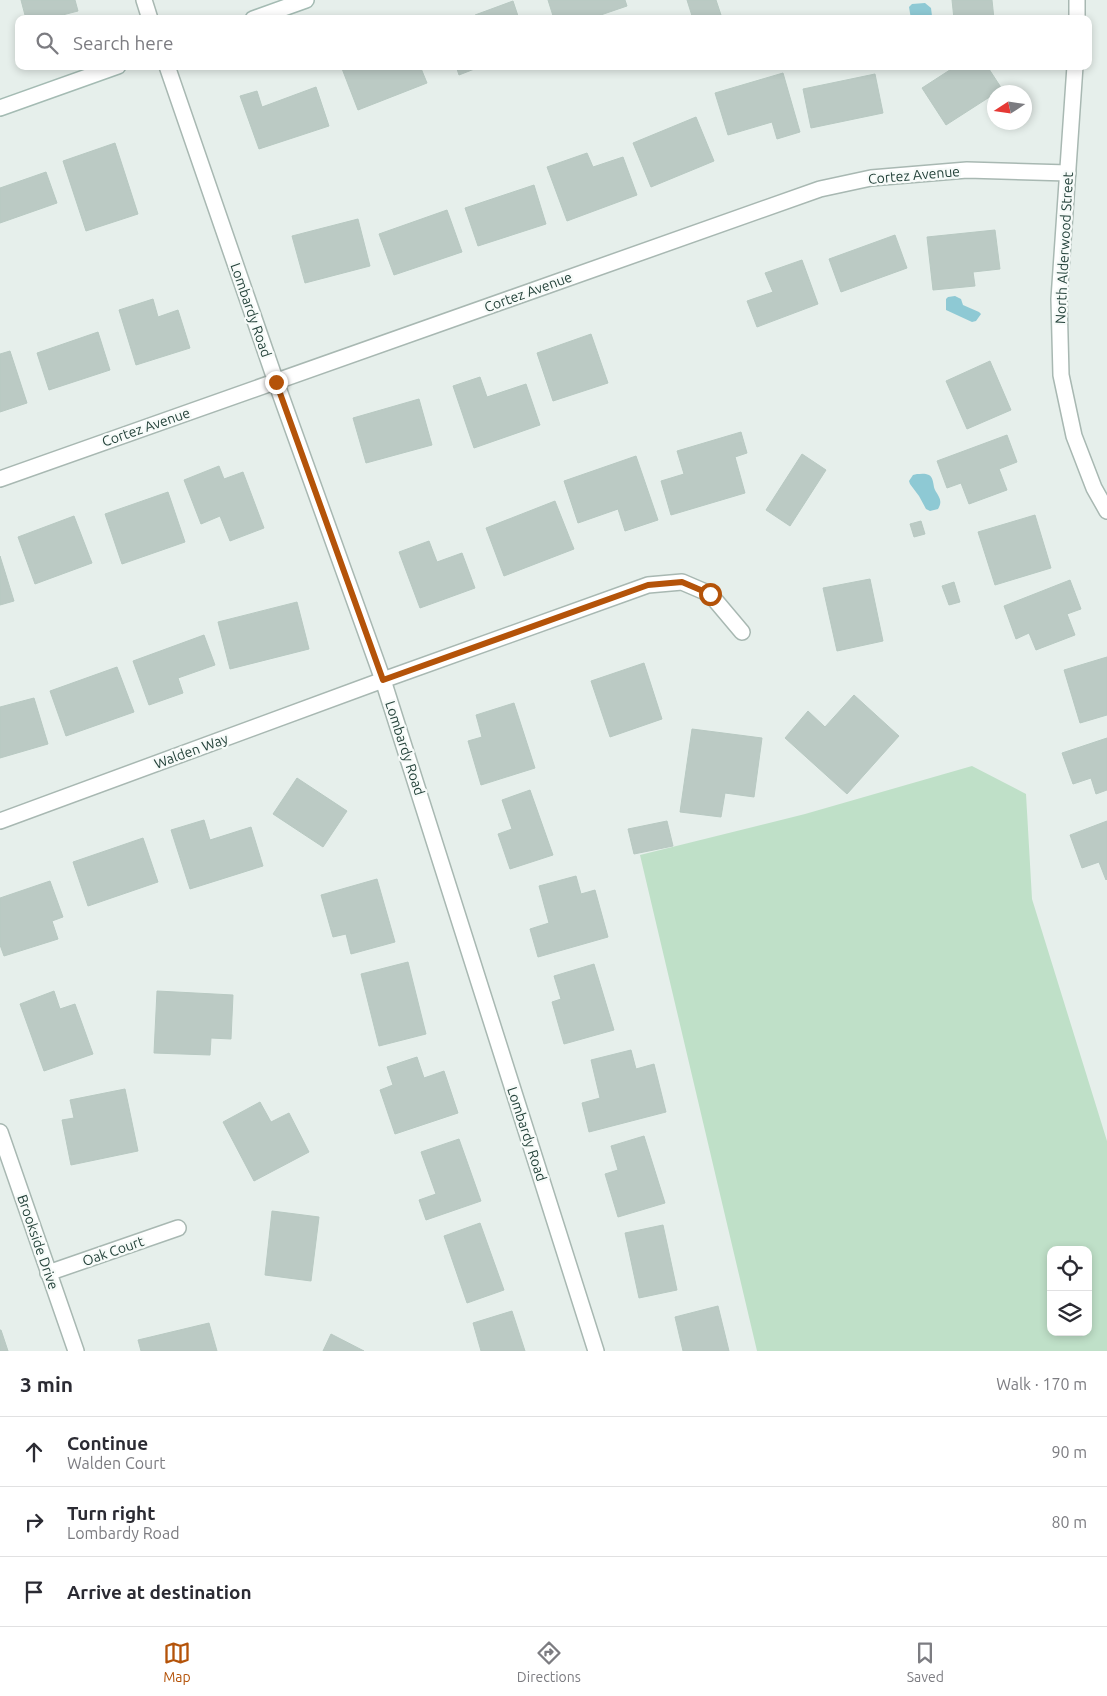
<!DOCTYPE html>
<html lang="en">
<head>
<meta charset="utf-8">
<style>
  :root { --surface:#fff; --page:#f7f7f7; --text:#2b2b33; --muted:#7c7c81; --line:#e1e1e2; --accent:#b45309 }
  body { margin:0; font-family:Ubuntu,sans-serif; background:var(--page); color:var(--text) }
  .controls { position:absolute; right:15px; bottom:15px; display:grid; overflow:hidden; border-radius:10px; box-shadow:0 2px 8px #0003 }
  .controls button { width:45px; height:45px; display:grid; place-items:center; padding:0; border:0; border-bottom:1px solid var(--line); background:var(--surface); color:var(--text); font:25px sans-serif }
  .compass { position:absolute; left:987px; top:85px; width:45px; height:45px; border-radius:50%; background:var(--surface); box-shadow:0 2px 8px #0003; rotate:258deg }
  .stop { position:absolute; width:15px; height:15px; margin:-11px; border:4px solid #b45309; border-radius:50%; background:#fff }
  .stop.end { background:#b45309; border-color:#fff; box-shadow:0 1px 5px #0008 }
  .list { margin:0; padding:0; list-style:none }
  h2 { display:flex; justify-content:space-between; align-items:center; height:65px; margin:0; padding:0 20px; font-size:21px }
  h2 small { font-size:16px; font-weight:400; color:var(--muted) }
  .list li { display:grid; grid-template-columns:32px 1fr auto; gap:15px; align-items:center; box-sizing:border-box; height:70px; padding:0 20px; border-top:1px solid var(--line) }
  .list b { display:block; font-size:19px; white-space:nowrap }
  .list p { margin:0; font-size:16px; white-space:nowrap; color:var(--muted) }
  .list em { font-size:16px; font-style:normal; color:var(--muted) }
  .icon { flex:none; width:28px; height:28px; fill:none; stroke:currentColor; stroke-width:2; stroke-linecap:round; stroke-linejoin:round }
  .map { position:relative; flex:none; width:1107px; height:1351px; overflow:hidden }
  .search { position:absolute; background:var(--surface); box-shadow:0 2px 8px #0003; left:15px; right:15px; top:15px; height:55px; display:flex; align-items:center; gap:12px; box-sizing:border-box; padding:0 18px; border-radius:10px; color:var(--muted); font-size:19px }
  .sheet { height:275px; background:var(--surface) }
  nav { display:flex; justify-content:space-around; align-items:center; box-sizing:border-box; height:70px; border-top:1px solid var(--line); background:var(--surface); font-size:14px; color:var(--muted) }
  nav a { display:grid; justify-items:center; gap:2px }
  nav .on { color:var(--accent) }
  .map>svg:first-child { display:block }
  .green { fill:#bfe0c8; fill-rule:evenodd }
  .water { fill:#8ec9d4 }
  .building { fill:#bbcac4; stroke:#b8c9c2 }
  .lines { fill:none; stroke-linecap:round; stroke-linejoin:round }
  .street-casing { stroke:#a8b8b2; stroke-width:18 }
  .secondary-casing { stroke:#a4bbb3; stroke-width:18 }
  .street { stroke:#fff; stroke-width:15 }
  .secondary { stroke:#fff; stroke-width:15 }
  .route { stroke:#b45309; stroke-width:6 }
  .labels { text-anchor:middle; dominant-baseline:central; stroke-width:4.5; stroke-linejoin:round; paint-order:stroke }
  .street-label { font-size:14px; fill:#24423a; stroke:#f7fbf9 }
</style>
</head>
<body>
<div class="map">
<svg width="1107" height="1351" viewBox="0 0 1107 1351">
  <rect width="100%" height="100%" fill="#e6efeb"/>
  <path class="green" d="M 972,766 L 1026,794 L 1032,899 L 1107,1141 L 1107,1351 L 757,1351 L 640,855 L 805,814 ZM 1051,1250 L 1088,1250 L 1088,1332 L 1051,1332 Z"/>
  <g class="water">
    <polygon points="925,3 931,8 932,16 930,19 911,19 909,7 912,4"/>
    <polygon points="955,296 961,299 963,305 979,312 981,314 976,321 972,322 946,310 946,299 948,297"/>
    <path d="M 917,474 C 920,474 925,473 929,475 C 934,478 933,486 935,490 C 939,497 943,501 938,509 L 930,511 L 926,509 L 919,496 L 910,484 L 909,481 L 913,475 Z"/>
  </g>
  <g class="building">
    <polygon points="21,0 75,0 78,11 47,19 26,19"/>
    <polygon points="548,0 625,0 627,6 589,19 554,19"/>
    <polygon points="687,0 716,0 721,15 710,19 693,19"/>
    <polygon points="952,0 992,0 994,19 954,19"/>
    <polygon points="513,1 519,19 476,19 475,15"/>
    <polygon points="341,66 420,66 427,83 358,110"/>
    <polygon points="456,66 482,66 459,75"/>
    <polygon points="956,66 987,66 1002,89 946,125 922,88"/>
    <polygon points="783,73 800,132 777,139 772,122 728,135 715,93"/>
    <polygon points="875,74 883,113 811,128 803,89"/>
    <polygon points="316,87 329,126 259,149 240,96 257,91 262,107"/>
    <polygon points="696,117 714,161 651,187 633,143"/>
    <polygon points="115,143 138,214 86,231 63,161"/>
    <polygon points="587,153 593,167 623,157 637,195 567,221 547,167"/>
    <polygon points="46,172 57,203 0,223 0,188"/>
    <polygon points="534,185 546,224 478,246 465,208"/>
    <polygon points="447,210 462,252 394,275 379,234"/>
    <polygon points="358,219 370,266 305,283 292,236"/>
    <polygon points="995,230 1000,269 973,272 975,286 933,290 927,237"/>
    <polygon points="895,235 907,268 841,292 829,259"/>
    <polygon points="802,260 818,304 757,327 747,301 773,292 765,273"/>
    <polygon points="153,299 158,317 178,310 190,348 136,365 119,310"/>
    <polygon points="98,332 110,370 49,390 37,353"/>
    <polygon points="591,334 608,383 553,401 537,353"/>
    <polygon points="10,351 27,403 0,412 0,354"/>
    <polygon points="990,361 1011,410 967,429 946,381"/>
    <polygon points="480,377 487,397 526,384 540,425 474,448 453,386"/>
    <polygon points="419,399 432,445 366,463 353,418"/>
    <polygon points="741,432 747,453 735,457 745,493 671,515 661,481 684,474 677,451"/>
    <polygon points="1007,435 1017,462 999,469 1007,490 969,504 961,483 947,488 937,461"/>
    <polygon points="802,454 826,470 790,526 766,510"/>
    <polygon points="636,456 658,520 625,531 618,509 578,523 564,481"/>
    <polygon points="219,466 224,479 243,472 264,528 230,541 220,516 201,524 184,480"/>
    <polygon points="168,492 185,542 122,564 105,514"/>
    <polygon points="555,501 574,549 504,576 486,528"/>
    <polygon points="1035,515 1051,568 995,585 978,532"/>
    <polygon points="74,516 92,563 35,584 18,537"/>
    <polygon points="921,521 925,534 914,537 910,524"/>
    <polygon points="429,541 437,562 462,553 475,588 420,608 399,552"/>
    <polygon points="0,556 14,601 0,605"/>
    <polygon points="870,579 883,641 837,651 823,588"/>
    <polygon points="1070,580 1081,609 1067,614 1075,635 1036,650 1029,633 1016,639 1004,606"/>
    <polygon points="954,582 960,602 949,605 942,586"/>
    <polygon points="297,602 309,649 230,669 218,622"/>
    <polygon points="204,635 215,665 178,678 183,693 149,705 133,661"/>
    <polygon points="1107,657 1107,715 1080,723 1064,670"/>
    <polygon points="644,663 662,719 610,737 591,681"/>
    <polygon points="117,667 134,712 66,736 50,691"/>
    <polygon points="854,695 899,736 847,794 785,738 808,711 825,727"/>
    <polygon points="34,698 48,744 0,758 0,707"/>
    <polygon points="514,703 535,768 481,785 468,741 482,737 476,715"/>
    <polygon points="692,729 762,738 754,797 725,793 721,817 680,812"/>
    <polygon points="1107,738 1107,790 1096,794 1091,778 1073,784 1062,753"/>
    <polygon points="297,778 347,811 323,847 273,814"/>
    <polygon points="530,790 553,855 510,869 498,834 512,829 502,800"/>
    <polygon points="204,820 210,840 251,827 263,866 190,889 171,830"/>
    <polygon points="667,821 673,846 634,854 628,829"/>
    <polygon points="1107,821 1107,879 1106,880 1099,862 1082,868 1070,835"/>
    <polygon points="143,838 158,882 88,906 73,862"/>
    <polygon points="576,876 581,894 595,890 608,937 538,957 530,929 549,923 539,886"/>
    <polygon points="377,879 395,942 351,954 346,934 333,937 321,895"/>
    <polygon points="50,881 63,917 52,921 58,939 4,956 0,945 0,898"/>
    <polygon points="408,962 426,1034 379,1046 361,974"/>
    <polygon points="594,964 614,1030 564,1044 552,1002 561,999 554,976"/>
    <polygon points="54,991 60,1009 75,1004 93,1054 44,1071 20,1004"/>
    <polygon points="157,991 233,995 231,1039 211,1038 210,1055 154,1053"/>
    <polygon points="631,1050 636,1069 654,1064 666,1112 589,1132 582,1103 600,1098 591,1060"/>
    <polygon points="417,1057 424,1078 444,1071 458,1113 395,1134 380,1090 393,1085 387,1067"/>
    <polygon points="125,1089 138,1151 71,1165 62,1120 74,1118 70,1100"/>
    <polygon points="260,1102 271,1122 289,1113 309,1152 254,1181 223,1122"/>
    <polygon points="644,1136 665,1203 618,1217 605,1174 618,1170 611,1146"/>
    <polygon points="459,1139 481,1201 426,1220 419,1200 436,1194 421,1152"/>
    <polygon points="272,1211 319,1217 311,1281 265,1275"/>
    <polygon points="480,1223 504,1290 467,1303 444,1236"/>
    <polygon points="663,1225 677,1290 639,1298 625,1233"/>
    <polygon points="718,1306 729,1351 683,1351 675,1317"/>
    <polygon points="512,1311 525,1351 481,1351 473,1323"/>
    <polygon points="209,1323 217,1351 141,1351 138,1340"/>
    <polygon points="0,1330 1,1330 8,1351 0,1351"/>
    <polygon points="331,1334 364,1351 323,1351"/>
  </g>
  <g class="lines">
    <g class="street-casing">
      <g id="street">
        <polyline points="144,0 150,19"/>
        <polyline points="1077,0 1077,19"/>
        <polyline points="167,66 276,382 383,680 596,1351"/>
        <polyline points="1075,66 1059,299 1061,375 1074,436 1094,488 1107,511"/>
        <polyline points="0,479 820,189 871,178 967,170 1068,173"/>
        <polyline points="0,821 383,680 648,585 682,582 710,594 742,632"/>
        <polyline points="0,1132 76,1351"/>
        <polyline points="48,1273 178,1228"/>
      </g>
    </g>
    <g class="secondary-casing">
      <g id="secondary">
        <polyline points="253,19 306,0"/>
        <polyline points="0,108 118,66"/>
      </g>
    </g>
    <use href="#street" class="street"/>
    <use href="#secondary" class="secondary"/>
  </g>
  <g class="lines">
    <polyline class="route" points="276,382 383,680 648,585 682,582 710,594"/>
  </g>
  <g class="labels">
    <g class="street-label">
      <text transform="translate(914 175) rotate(-5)">Cortez Avenue</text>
      <text transform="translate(1064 248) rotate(-87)">North Alderwood Street</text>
      <text transform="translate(528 292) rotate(-20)">Cortez Avenue</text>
      <text transform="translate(251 310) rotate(71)">Lombardy Road</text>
      <text transform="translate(146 427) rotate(-19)">Cortez Avenue</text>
      <text transform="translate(405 748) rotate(72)">Lombardy Road</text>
      <text transform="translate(191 751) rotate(-20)">Walden Way</text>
      <text transform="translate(527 1134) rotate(72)">Lombardy Road</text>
      <text transform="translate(38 1242) rotate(71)">Brookside Drive</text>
      <text transform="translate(113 1251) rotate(-19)">Oak Court</text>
    </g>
  </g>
</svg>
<div class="controls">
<button><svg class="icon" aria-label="locate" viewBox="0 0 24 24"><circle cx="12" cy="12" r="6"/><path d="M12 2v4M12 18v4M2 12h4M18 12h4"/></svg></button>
<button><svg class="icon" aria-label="layers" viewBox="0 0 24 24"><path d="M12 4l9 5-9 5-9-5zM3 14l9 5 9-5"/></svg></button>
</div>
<svg class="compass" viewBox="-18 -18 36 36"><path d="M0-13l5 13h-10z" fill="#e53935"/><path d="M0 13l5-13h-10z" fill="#7c7c81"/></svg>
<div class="stop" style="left:710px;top:594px"></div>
<div class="stop end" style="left:276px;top:382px"></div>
<div class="search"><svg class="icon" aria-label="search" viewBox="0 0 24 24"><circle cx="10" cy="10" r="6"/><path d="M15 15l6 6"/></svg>Search here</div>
</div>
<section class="sheet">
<h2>3 min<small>Walk · 170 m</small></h2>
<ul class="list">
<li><svg class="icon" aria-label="ahead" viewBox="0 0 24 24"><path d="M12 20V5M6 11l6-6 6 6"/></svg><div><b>Continue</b><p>Walden Court</p></div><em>90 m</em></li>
<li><svg class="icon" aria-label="right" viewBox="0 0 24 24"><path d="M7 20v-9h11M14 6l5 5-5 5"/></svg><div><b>Turn right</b><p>Lombardy Road</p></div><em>80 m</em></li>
<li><svg class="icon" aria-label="arrive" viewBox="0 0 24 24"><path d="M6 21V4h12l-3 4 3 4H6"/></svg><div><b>Arrive at destination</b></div></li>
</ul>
</section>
<nav>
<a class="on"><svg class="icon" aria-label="map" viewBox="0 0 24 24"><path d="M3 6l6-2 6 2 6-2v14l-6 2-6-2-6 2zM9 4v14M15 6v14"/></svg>Map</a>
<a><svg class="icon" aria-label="directions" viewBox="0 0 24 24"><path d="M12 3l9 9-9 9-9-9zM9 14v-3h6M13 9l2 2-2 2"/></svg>Directions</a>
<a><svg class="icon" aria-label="saved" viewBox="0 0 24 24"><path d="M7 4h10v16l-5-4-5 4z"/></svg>Saved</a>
</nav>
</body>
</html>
